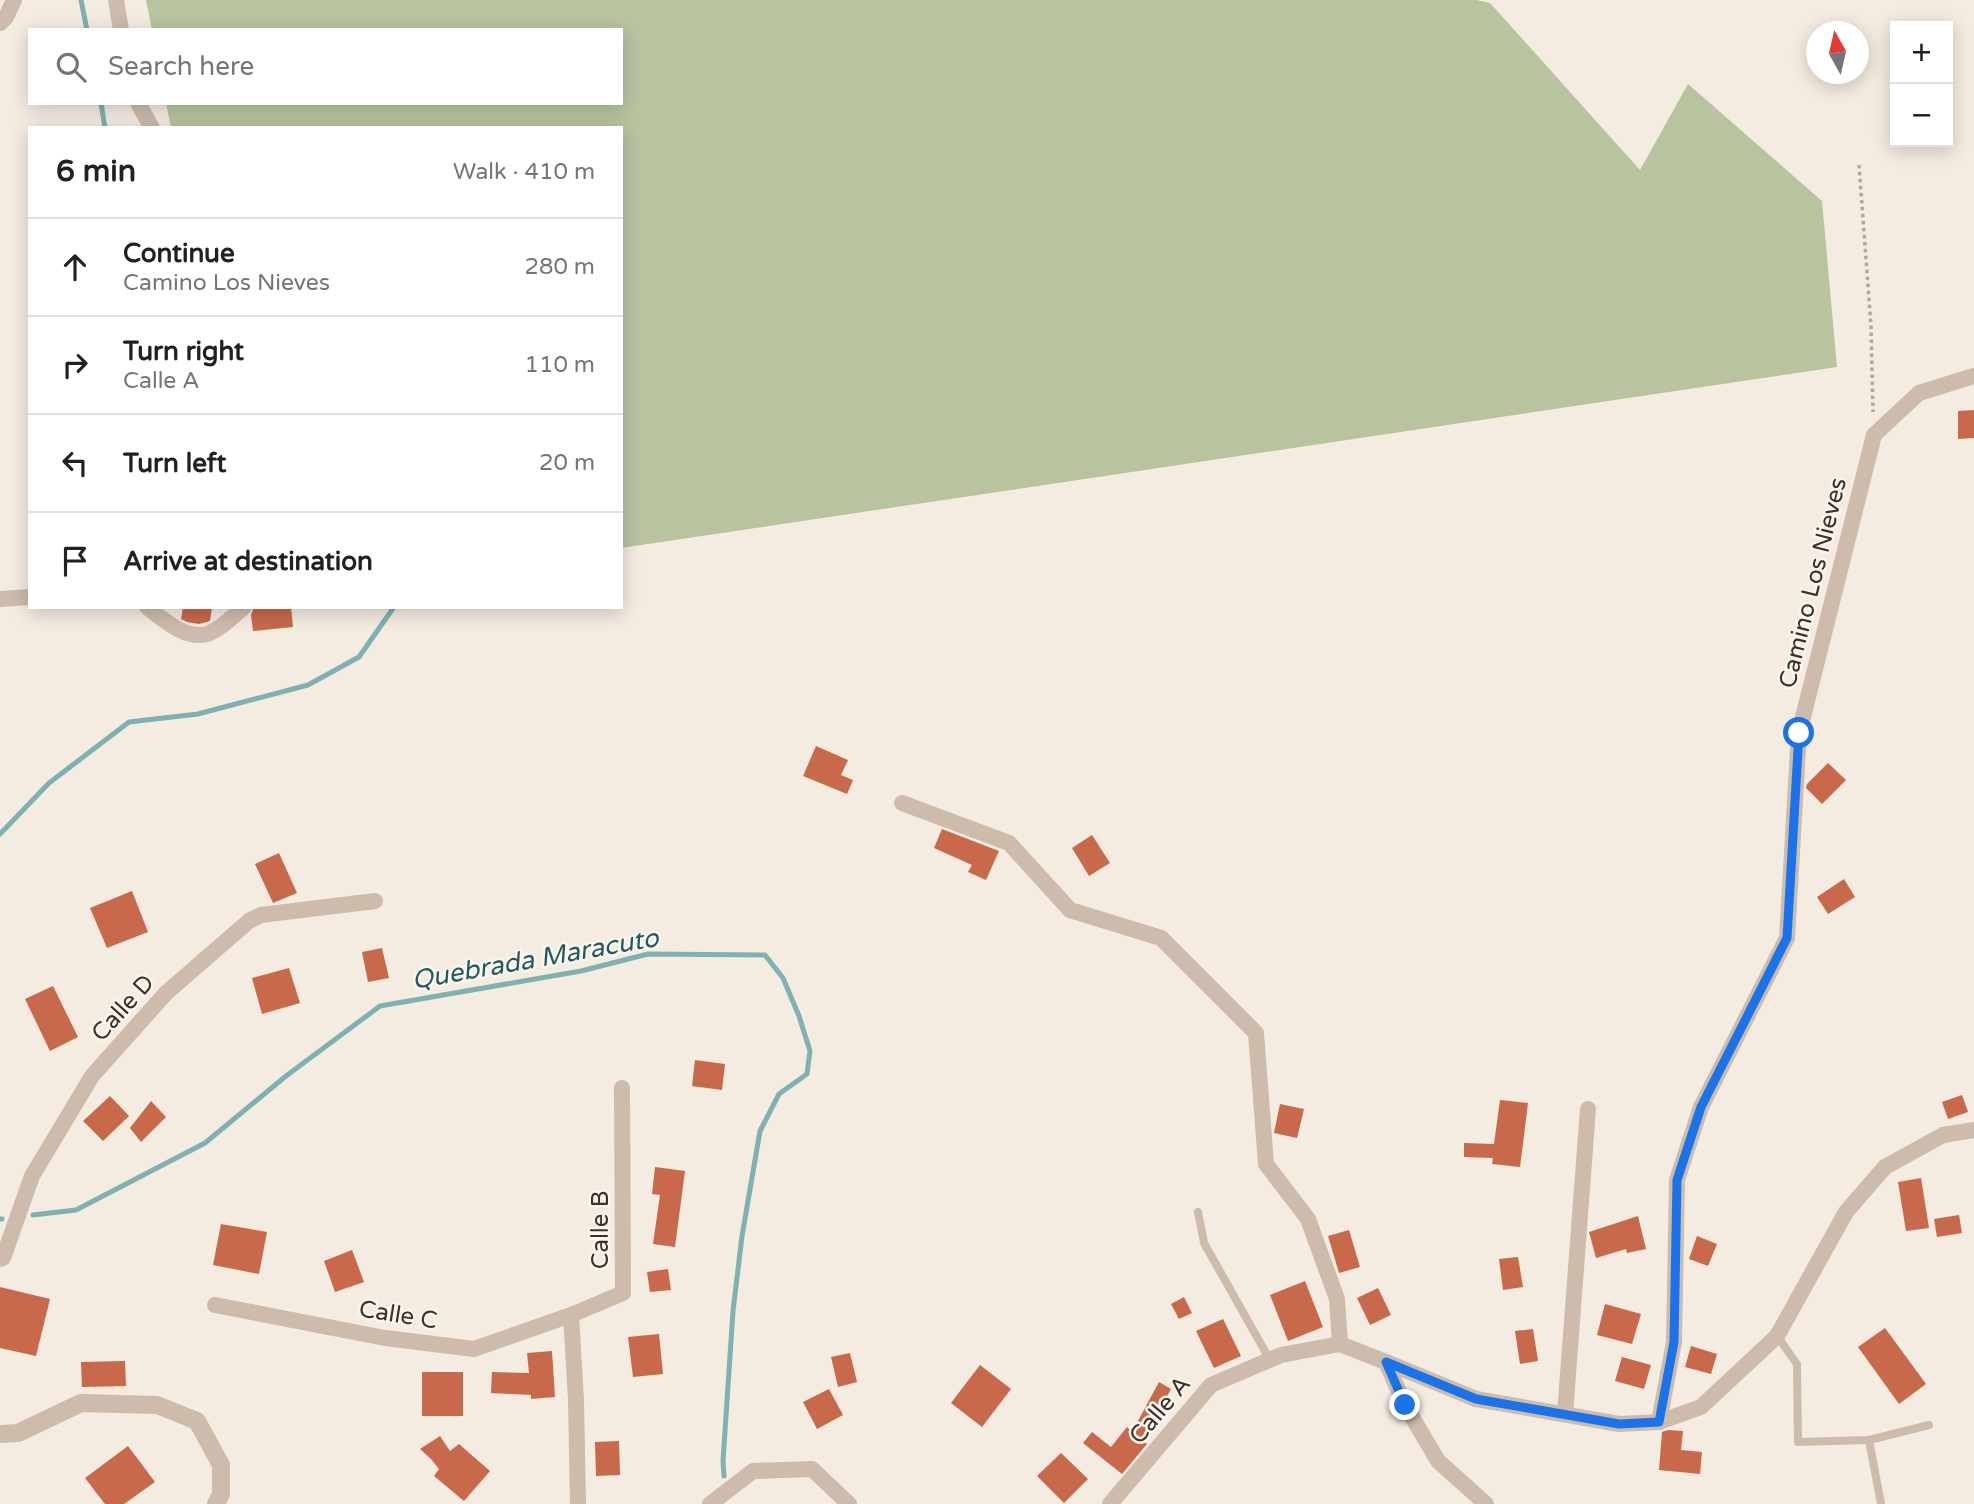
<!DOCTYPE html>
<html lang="en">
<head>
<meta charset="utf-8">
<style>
  :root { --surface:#fff; --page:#f2f2f2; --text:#202124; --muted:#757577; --line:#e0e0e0 }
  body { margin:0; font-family:"Varela Round",sans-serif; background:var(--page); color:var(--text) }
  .controls { position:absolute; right:21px; top:21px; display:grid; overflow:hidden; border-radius:0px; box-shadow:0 4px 18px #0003 }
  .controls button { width:63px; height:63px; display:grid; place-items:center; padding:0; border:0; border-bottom:2px solid var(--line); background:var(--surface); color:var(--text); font:35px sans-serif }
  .compass { position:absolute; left:1806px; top:21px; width:63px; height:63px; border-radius:50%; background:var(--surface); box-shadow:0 4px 18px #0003; rotate:352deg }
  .stop { position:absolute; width:21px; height:21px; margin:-16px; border:5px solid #1a73e8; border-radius:50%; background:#fff }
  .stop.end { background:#1a73e8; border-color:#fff; box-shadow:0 2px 7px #0008 }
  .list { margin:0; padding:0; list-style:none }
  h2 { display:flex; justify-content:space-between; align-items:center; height:91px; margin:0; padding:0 28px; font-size:30px }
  h2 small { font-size:23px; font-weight:400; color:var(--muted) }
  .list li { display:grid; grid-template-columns:46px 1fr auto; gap:21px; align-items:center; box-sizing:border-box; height:98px; padding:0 28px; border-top:2px solid var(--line) }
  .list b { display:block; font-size:26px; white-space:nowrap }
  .list p { margin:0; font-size:23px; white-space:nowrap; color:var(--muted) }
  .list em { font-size:23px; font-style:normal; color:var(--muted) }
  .icon { flex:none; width:38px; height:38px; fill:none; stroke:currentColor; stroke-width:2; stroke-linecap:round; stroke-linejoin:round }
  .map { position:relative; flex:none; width:1974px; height:1504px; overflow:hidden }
  .search { position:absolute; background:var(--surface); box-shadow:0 4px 18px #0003; left:28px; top:28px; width:595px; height:77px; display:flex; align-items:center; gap:18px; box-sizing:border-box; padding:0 24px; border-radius:0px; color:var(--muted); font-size:26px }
  .panel { position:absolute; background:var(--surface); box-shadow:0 4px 18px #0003; left:28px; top:126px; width:595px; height:483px; border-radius:0px }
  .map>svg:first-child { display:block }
  .green { fill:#b8c4a0 }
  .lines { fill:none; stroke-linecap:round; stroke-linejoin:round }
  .stream { stroke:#7fb0b2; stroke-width:5 }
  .building { fill:#c8694b }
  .path { stroke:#b9a596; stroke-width:3.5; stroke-dasharray:3.5 3.5; stroke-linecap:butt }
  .service { stroke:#cdbbac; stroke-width:8 }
  .minor { stroke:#cdbbac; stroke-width:16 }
  .tertiary { stroke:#cdbbac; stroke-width:18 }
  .route { stroke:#1a73e8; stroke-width:9 }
  .labels { text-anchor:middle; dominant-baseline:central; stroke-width:5; stroke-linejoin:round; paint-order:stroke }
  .street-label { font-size:24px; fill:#3b302b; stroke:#fbf5ee }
  .water-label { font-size:26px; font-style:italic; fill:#1f5a5e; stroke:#fbf5ee }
</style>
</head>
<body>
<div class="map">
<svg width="1974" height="1504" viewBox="0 0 1974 1504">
  <rect width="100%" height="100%" fill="#f4ebe1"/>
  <polygon class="green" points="146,0 1476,0 1490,3 1640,170 1688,84 1822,201 1837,367 621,548 621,128 171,128 166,103 621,103 621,30 152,30"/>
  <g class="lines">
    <g class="stream">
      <polyline points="81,0 87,30"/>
      <polyline points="101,103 105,128"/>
      <polyline points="0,834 49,783 129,722 198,714 308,685 359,657 394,607"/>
      <polyline points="33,1215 76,1210 205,1143 286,1076 380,1006 581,971 648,954 765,955 783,978 799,1016 810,1051 807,1074 779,1094 760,1131 742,1236 733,1311 723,1461 724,1476"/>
      <polyline points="0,1219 2,1219"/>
    </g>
  </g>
  <g class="building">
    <polygon points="1974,410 1974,438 1958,439 1958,411"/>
    <polygon points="183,607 212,607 210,621 199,624 187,622 181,619"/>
    <polygon points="254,607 291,607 293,627 253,631 251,615"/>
    <polygon points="816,746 848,760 841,775 853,780 847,794 803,776"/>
    <polygon points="1828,763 1846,780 1822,804 1806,788 1807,784"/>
    <polygon points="942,829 999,851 986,880 968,872 972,865 934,848"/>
    <polygon points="1092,835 1110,863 1089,876 1072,848"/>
    <polygon points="279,853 297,893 273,903 255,864"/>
    <polygon points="1844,879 1855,897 1828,914 1817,897"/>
    <polygon points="132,891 148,932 107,948 90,908"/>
    <polygon points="382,948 389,978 368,982 362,952"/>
    <polygon points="289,968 300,1003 262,1014 252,978"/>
    <polygon points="53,986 78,1037 50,1051 25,999"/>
    <polygon points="695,1060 725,1064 722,1090 692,1086"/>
    <polygon points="1962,1095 1968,1112 1948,1119 1942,1102"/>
    <polygon points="110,1096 129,1116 103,1141 83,1121"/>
    <polygon points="1500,1100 1528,1103 1520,1167 1492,1164 1493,1158 1464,1157 1464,1143 1494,1144"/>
    <polygon points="151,1101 166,1117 141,1142 130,1128"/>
    <polygon points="1280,1104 1304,1109 1297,1138 1274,1133"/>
    <polygon points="655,1167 685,1171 675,1247 653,1244 660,1195 652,1194"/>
    <polygon points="1921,1178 1929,1228 1906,1231 1898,1182"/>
    <polygon points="1959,1215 1962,1233 1937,1237 1934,1219"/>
    <polygon points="1638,1216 1646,1249 1627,1253 1626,1249 1596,1258 1589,1232"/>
    <polygon points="221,1224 267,1232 259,1274 213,1265"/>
    <polygon points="1349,1230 1360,1267 1339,1273 1328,1236"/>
    <polygon points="1697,1236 1717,1244 1708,1266 1689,1259"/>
    <polygon points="352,1250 364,1282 335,1292 324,1261"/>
    <polygon points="1518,1257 1523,1287 1503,1290 1499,1259"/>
    <polygon points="668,1269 671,1290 650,1292 647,1272"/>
    <polygon points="1305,1281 1323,1327 1288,1341 1270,1295"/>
    <polygon points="0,1287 50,1299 36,1356 0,1348"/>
    <polygon points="1378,1288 1391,1315 1370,1325 1357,1298"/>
    <polygon points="1184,1297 1192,1313 1179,1319 1171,1304"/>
    <polygon points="1605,1304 1641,1314 1632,1344 1597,1335"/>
    <polygon points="1223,1319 1241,1356 1214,1368 1196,1331"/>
    <polygon points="1885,1328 1926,1384 1899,1404 1858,1347"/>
    <polygon points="1533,1329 1538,1361 1520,1364 1515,1331"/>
    <polygon points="659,1334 663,1374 633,1377 628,1337"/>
    <polygon points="1691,1346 1717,1354 1711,1374 1685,1367"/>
    <polygon points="552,1351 555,1397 531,1399 531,1395 491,1393 492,1372 529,1373 527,1353"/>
    <polygon points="850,1353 857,1382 838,1387 831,1357"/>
    <polygon points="1622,1357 1651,1365 1644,1389 1615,1381"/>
    <polygon points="125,1361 126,1386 82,1387 81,1362"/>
    <polygon points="980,1365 1011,1389 982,1427 951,1403"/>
    <rect x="422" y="1372" width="41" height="44"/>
    <polygon points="1159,1382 1171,1389 1143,1441 1147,1444 1122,1474 1083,1443 1092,1432 1111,1447 1127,1427 1132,1432"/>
    <polygon points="829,1389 843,1415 817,1429 803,1402"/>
    <polygon points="1668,1430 1683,1431 1681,1450 1702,1452 1700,1474 1659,1470 1662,1432"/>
    <polygon points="440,1436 450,1451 459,1444 490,1471 464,1501 434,1476 439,1469 431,1459 420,1449"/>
    <polygon points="619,1441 620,1475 596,1476 595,1442"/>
    <polygon points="128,1446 155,1482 124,1504 105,1504 85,1478"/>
    <polygon points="1061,1453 1088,1479 1064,1503 1037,1476"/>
  </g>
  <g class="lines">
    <polyline class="path" points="1859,165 1871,326 1873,412"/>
    <g class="service">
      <polyline points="1198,1212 1204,1243 1270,1360"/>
      <polyline points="1777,1336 1797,1364 1798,1442 1869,1440 1929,1425"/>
      <polyline points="1869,1440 1881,1504"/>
    </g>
    <g class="minor">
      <polyline points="116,0 121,30"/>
      <polyline points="0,23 6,17 14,0"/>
      <polyline points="138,103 152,128"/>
      <polyline points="0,599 30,597"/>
      <path d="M 147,607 C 163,619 185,640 207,634 C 220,630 234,615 244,607"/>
      <polyline points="902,803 1009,843 1070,910 1161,938 1256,1033 1266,1164 1308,1219 1337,1299 1340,1344"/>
      <polyline points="0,1259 3,1258 32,1176 92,1076 166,993 249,921 261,915 375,901"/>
      <polyline points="215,1305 385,1338 474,1349 571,1315"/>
      <polyline points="1340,1344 1386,1362 1405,1405 1438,1461 1486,1504"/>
      <polyline points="1386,1362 1476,1399 1619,1424 1659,1422 1701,1407 1777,1336 1846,1212 1885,1167 1943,1135 1974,1130"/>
      <polyline points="1565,1414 1588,1109"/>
      <polyline points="1659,1422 1674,1342 1677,1180 1701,1107 1787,938 1799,733 1874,435 1919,393 1974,376"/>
      <polyline points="578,1504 576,1400 571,1315 623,1293 622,1088"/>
      <polyline points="710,1504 753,1471 812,1469 849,1504"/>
      <polyline points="1110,1504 1211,1385 1281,1355 1340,1344"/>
    </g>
    <polyline class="tertiary" points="0,1434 18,1433 81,1403 157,1405 197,1421 221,1465 221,1494 216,1504"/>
  </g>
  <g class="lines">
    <polyline class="route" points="1405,1405 1386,1362 1476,1399 1619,1424 1659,1422 1674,1342 1677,1180 1701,1107 1787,938 1799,733"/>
  </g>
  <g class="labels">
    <g class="street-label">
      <text transform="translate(1813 583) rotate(-76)">Camino Los Nieves</text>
      <text transform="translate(123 1008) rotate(-48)">Calle D</text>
      <text transform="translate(600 1230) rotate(-90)">Calle B</text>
      <text transform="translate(398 1315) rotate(9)">Calle C</text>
      <text transform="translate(1160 1410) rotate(-50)">Calle A</text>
    </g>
    <g class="water-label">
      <text transform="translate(535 959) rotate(-10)">Quebrada Maracuto</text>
    </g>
  </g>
</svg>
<div class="controls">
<button>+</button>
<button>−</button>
</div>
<svg class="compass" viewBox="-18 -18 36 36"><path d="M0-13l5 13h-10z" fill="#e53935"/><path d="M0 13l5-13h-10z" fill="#757577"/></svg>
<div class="stop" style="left:1799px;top:733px"></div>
<div class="stop end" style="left:1405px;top:1405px"></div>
<div class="search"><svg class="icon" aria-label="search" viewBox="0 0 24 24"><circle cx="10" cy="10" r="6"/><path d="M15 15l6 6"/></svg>Search here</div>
<section class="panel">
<h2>6 min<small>Walk · 410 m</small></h2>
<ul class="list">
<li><svg class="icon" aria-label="ahead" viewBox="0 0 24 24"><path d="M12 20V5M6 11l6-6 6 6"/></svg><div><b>Continue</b><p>Camino Los Nieves</p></div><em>280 m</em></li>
<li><svg class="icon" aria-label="right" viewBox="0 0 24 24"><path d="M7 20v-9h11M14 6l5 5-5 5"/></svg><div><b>Turn right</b><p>Calle A</p></div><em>110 m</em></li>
<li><svg class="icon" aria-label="left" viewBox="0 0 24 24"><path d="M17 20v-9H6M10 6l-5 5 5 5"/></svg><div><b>Turn left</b></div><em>20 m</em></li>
<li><svg class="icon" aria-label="arrive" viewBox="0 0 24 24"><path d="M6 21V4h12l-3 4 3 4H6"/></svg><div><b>Arrive at destination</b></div></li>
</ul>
</section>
</div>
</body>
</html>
